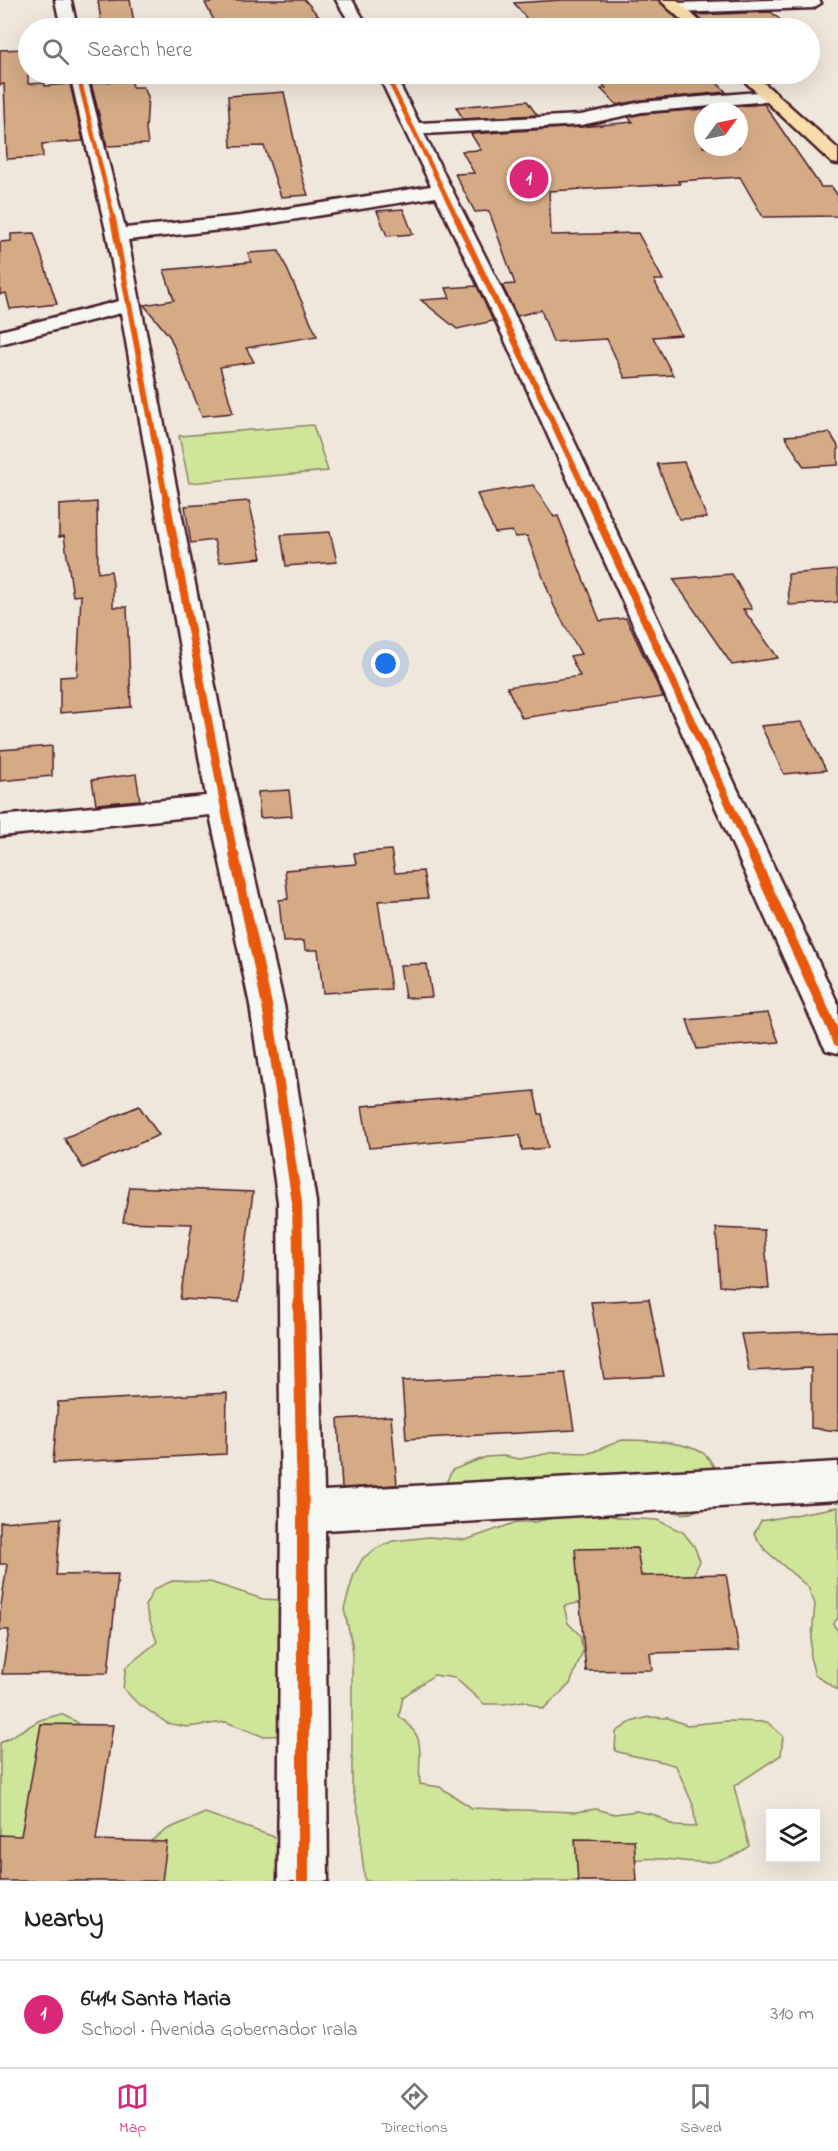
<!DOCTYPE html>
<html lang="en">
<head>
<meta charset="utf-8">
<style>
  :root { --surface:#fff; --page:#f6f6f6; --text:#202124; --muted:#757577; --line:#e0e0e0; --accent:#db2777 }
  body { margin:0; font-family:"Indie Flower",sans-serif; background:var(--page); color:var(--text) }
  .controls { position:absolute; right:18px; bottom:18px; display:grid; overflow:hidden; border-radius:0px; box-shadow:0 6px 24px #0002 }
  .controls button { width:54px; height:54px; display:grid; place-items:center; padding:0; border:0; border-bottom:2px solid var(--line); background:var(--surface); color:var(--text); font:30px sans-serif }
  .compass { position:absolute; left:694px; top:102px; width:54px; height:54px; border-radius:50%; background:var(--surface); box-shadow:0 6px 24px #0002; rotate:57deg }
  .you { position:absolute; left:386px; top:664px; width:21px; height:21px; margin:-15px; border:4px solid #fff; border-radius:50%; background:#1a73e8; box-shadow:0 0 0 9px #1a73e833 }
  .badge { display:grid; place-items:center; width:39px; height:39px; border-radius:50%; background:var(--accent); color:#fff; font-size:20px; font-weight:700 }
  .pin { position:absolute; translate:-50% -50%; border:3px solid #fff; box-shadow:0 2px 6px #0006 }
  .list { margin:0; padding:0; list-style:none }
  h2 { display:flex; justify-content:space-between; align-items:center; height:78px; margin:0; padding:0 24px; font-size:26px }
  h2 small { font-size:20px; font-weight:400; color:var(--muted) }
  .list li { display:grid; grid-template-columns:39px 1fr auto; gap:18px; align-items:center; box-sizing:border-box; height:108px; padding:0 24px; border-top:2px solid var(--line) }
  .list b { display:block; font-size:22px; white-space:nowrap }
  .list p { margin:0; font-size:20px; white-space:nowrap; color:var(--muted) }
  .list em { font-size:20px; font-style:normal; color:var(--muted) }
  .icon { flex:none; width:33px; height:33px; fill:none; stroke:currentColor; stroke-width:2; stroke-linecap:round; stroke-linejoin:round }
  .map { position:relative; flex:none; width:838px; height:1881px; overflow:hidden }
  .search { position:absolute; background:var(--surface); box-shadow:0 6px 24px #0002; left:18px; right:18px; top:18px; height:66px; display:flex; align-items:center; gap:15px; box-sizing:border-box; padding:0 21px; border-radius:33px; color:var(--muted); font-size:22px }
  .sheet { height:186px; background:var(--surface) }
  nav { display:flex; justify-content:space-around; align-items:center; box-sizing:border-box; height:84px; border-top:2px solid var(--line); background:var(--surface); font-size:16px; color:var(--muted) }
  nav a { display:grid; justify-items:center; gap:3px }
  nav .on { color:var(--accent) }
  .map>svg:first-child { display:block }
  .green { fill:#cee59a; stroke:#8c8262; stroke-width:1.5 }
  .building { fill:#d5ab86; stroke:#4a1f2b; stroke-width:1.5; fill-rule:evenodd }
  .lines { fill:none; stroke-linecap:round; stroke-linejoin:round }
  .minor-casing { stroke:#4a1f2b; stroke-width:5 }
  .primary-casing { stroke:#4a1f2b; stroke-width:5 }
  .minor { fill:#f6f6f2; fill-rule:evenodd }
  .primary { fill:#f9deab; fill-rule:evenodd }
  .cycleway-far4-casing { stroke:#f6f6f2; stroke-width:7 }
  .cycleway-far3-casing { stroke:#f6f6f2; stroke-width:8 }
  .cycleway-far2-casing { stroke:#f6f6f2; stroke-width:10 }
  .cycleway-far1-casing { stroke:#f6f6f2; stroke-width:14 }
  .cycleway-casing { stroke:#f6f6f2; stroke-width:16 }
  .cycleway-far4 { stroke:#e8590c; stroke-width:4.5 }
  .cycleway-far3 { stroke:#e8590c; stroke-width:6 }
  .cycleway-far2 { stroke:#e8590c; stroke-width:8 }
  .cycleway-far1 { stroke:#e8590c; stroke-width:10 }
  .cycleway { stroke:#e8590c; stroke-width:12 }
</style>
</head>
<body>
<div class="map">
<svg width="838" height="1881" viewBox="0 0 838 1881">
  <rect width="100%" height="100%" fill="#efe7dc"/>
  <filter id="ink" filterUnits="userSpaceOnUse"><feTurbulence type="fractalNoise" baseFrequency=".0167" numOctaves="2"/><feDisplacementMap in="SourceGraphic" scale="12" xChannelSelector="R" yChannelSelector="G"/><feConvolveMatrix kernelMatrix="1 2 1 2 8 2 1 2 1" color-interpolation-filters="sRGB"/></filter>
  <g filter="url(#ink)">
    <g class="green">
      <polygon points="313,425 328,471 189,483 179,436"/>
      <path d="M 622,1440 C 643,1440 682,1441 701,1452 C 710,1456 715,1470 719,1478 C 702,1512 695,1522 657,1506 L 445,1485 L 452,1470 L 486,1457 L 503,1456 L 520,1459 L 555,1452 L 590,1453 Z"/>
      <polygon points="838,1507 838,1618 833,1624 838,1631 838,1690 815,1675 810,1657 815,1604 808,1587 764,1549 754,1534 761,1521"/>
      <path d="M 585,1510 L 621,1518 L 657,1520 L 683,1532 L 694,1546 L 700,1561 L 693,1576 L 676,1584 L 639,1574 L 582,1602 L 564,1606 L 568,1623 L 580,1635 L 583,1651 L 570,1684 L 543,1709 L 524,1701 L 504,1704 L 484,1704 L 455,1678 L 434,1675 L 403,1697 L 399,1716 C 429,1739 417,1751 420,1784 L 440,1787 L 472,1808 L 575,1812 L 596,1809 L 615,1814 L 636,1811 L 655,1815 L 674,1826 L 696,1827 L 693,1805 L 676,1766 C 655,1758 637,1758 615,1751 L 616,1732 L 631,1722 L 649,1717 L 668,1718 L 687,1725 L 726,1721 L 767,1722 L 783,1736 L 781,1755 L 734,1786 L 749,1846 C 705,1881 670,1846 618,1864 C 610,1867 601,1876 595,1881 L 365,1881 L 361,1847 L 361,1826 L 352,1784 L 352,1644 L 344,1609 L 354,1574 L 363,1558 L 377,1548 L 393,1541 L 429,1537 L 466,1540 L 517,1522 L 535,1522 Z"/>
      <polygon points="172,1581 210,1582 263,1599 281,1600 303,1735 262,1736 226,1722 187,1727 167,1723 136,1702 123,1688 126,1667 157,1642 145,1606 154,1589"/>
      <polygon points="61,1714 77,1722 85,1738 0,1881 0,1743 40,1720"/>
      <polygon points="205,1813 286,1841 316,1881 147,1881 141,1862 151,1841 168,1829"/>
    </g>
    <g class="building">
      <polygon points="117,0 130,0 135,28 102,28 98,1"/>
      <polygon points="226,0 305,0 326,25 286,28 218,28 205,3"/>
      <polygon points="562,0 658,0 687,28 534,28 514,3"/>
      <polygon points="771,12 790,28 709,28 696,15"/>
      <polygon points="28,49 28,84 45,83 45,86 70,84 83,141 42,144 43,157 7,159 4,84 0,85 0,50"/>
      <polygon points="593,74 708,74 726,92 642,100 617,105 601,89 606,88"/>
      <polygon points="132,80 132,87 143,87 148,96 146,130 148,144 107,146 91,83"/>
      <polygon points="284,92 302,177 308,195 281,197 264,146 231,147 228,96"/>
      <polygon points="527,101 537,115 463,119 456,107"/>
      <path d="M 764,104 L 821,187 L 832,187 L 838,196 L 838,216 L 763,217 L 740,177 L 678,181 L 680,184 L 549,191 L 551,235 L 638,233 L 663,280 L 654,280 L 681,335 L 653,337 L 673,375 L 625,378 L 607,339 L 553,342 L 541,310 L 517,316 L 502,285 L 515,284 L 489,211 L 475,212 L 455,174 L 474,173 L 462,151 L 481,150 L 471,134 L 581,127 L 633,122 L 628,117 L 642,114 ZM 703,111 L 739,111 L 739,147 L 703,147 Z"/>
      <polygon points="403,209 413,234 387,236 377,211"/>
      <polygon points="34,233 57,304 10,309 6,293 0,294 0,242 11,241 11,234"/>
      <polygon points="279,251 317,336 246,348 254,362 220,367 233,413 202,416 170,337 144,305 174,300 164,270 251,262 248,253"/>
      <polygon points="477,286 493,321 457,329 421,300 450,298 446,288"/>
      <polygon points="830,433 838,446 838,465 804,467 785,436"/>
      <polygon points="684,462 707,518 679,519 657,464"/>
      <polygon points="533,485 554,517 558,516 600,621 626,618 663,697 522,718 507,687 580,676 570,656 581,654 554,606 527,536 515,537 512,531 495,533 477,494"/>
      <polygon points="249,501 262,558 219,562 214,540 191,543 185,506"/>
      <polygon points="97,502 98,573 111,571 113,584 113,607 127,607 131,707 60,713 60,677 77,676 81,595 73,596 64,536 59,537 59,505"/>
      <polygon points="330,532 337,562 286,566 281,535"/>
      <polygon points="838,570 838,602 789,605 788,574"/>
      <polygon points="732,574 752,609 743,609 778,658 732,665 673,579"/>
      <polygon points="802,722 826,770 784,774 761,726"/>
      <polygon points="52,746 52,776 0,781 0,750"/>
      <polygon points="136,774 140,800 96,804 92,780"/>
      <polygon points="289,790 292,816 260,818 258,792"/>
      <polygon points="391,850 395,873 423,871 428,898 378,901 391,989 323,993 318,950 305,950 304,941 283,942 279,900 288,899 285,870 356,864 354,853"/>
      <polygon points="427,964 432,997 405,998 400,965"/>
      <polygon points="768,1013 779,1042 697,1049 687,1020"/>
      <polygon points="534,1091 539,1114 542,1114 548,1148 522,1150 520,1135 369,1148 362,1106"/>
      <polygon points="139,1106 159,1135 83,1168 64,1138"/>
      <polygon points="130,1187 253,1192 239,1302 180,1299 192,1224 123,1222"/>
      <polygon points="716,1228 764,1230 769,1289 720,1286"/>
      <polygon points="649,1299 664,1376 604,1379 591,1302"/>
      <polygon points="838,1331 838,1431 811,1428 811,1368 749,1371 741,1334"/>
      <polygon points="565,1373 574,1430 406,1439 402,1381"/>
      <polygon points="227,1393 226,1454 53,1463 58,1402"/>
      <polygon points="391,1416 397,1485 342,1488 338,1419"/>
      <polygon points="61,1518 56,1575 118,1574 108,1673 2,1674 9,1630 0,1630 0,1613 7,1564 0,1564 0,1522"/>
      <polygon points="637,1548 641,1576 726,1574 739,1651 650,1653 652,1670 586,1671 575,1549"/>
      <polygon points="41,1724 113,1725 96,1840 167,1842 162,1881 0,1881 0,1835 21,1836"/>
      <polygon points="575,1839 634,1840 637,1881 578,1881"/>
    </g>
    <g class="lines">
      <g class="minor-casing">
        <g id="minor">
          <polygon points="55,0 71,0 77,28 61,28"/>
          <polygon points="336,0 352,0 369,28 353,28"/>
          <polygon points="769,0 819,0 821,3 813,8 676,13 668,8 676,3"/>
          <polygon points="70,74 86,74 125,228 240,216 431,186 378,74 394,74 419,123 581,115 642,102 769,91 775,92 778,96 775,100 769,101 642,112 581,125 424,134 525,336 838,1004 838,1053 826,1050 821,1041 503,336 436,197 240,228 128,240 238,804 284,1005 316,1202 324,1491 838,1462 838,1500 325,1530 328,1881 278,1881 281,1512 278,1202 250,1005 210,815 0,836 0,816 206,796 121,313 0,344 0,331 119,301 107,235"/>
        </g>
      </g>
      <g class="primary-casing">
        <g id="primary">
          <polygon points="660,0 677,0 707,28 690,28"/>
          <polygon points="737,74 754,74 838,149 838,164 832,163"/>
        </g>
      </g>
      <use href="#minor" class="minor"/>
      <use href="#primary" class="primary"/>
      <g class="cycleway-far4-casing">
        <g id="cycleway-far4">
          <polyline points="78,74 114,221"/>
          <polyline points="386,74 458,221"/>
        </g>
      </g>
      <g class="cycleway-far3-casing">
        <g id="cycleway-far3">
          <polyline points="113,219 166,501"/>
          <polyline points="457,219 590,501"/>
        </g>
      </g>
      <g class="cycleway-far2-casing">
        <g id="cycleway-far2">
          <polyline points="166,499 234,856"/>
          <polyline points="589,499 753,856"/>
        </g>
      </g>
      <g class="cycleway-far1-casing">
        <g id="cycleway-far1">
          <polyline points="234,854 267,1005 297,1202 299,1308"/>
          <polyline points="752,854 838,1041"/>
        </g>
      </g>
      <g class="cycleway-casing">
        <polyline id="cycleway" points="299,1306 303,1512 303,1881"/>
      </g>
      <use href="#cycleway-far4" class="cycleway-far4"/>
      <use href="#cycleway-far3" class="cycleway-far3"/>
      <use href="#cycleway-far2" class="cycleway-far2"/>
      <use href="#cycleway-far1" class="cycleway-far1"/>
      <use href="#cycleway" class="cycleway"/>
    </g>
  </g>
</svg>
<div class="controls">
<button><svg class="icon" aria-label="layers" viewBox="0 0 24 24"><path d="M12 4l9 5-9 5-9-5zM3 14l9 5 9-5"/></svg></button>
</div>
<svg class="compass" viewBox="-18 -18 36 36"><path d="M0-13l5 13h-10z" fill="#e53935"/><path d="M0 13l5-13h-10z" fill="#757577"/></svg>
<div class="you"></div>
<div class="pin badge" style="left:529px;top:179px">1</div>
<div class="search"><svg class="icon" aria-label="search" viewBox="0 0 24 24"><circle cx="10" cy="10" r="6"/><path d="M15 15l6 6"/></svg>Search here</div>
</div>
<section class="sheet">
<h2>Nearby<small></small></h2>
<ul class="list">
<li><span class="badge">1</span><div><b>6414 Santa Maria</b><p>School · Avenida Gobernador Irala</p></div><em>310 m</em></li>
</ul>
</section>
<nav>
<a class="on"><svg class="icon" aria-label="map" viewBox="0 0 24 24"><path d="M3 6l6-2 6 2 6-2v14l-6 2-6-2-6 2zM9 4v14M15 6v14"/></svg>Map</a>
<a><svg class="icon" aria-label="directions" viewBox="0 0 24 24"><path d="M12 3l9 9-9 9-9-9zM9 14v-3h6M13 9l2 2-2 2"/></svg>Directions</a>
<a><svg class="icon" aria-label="saved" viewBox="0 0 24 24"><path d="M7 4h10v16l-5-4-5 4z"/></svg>Saved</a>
</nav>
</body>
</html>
